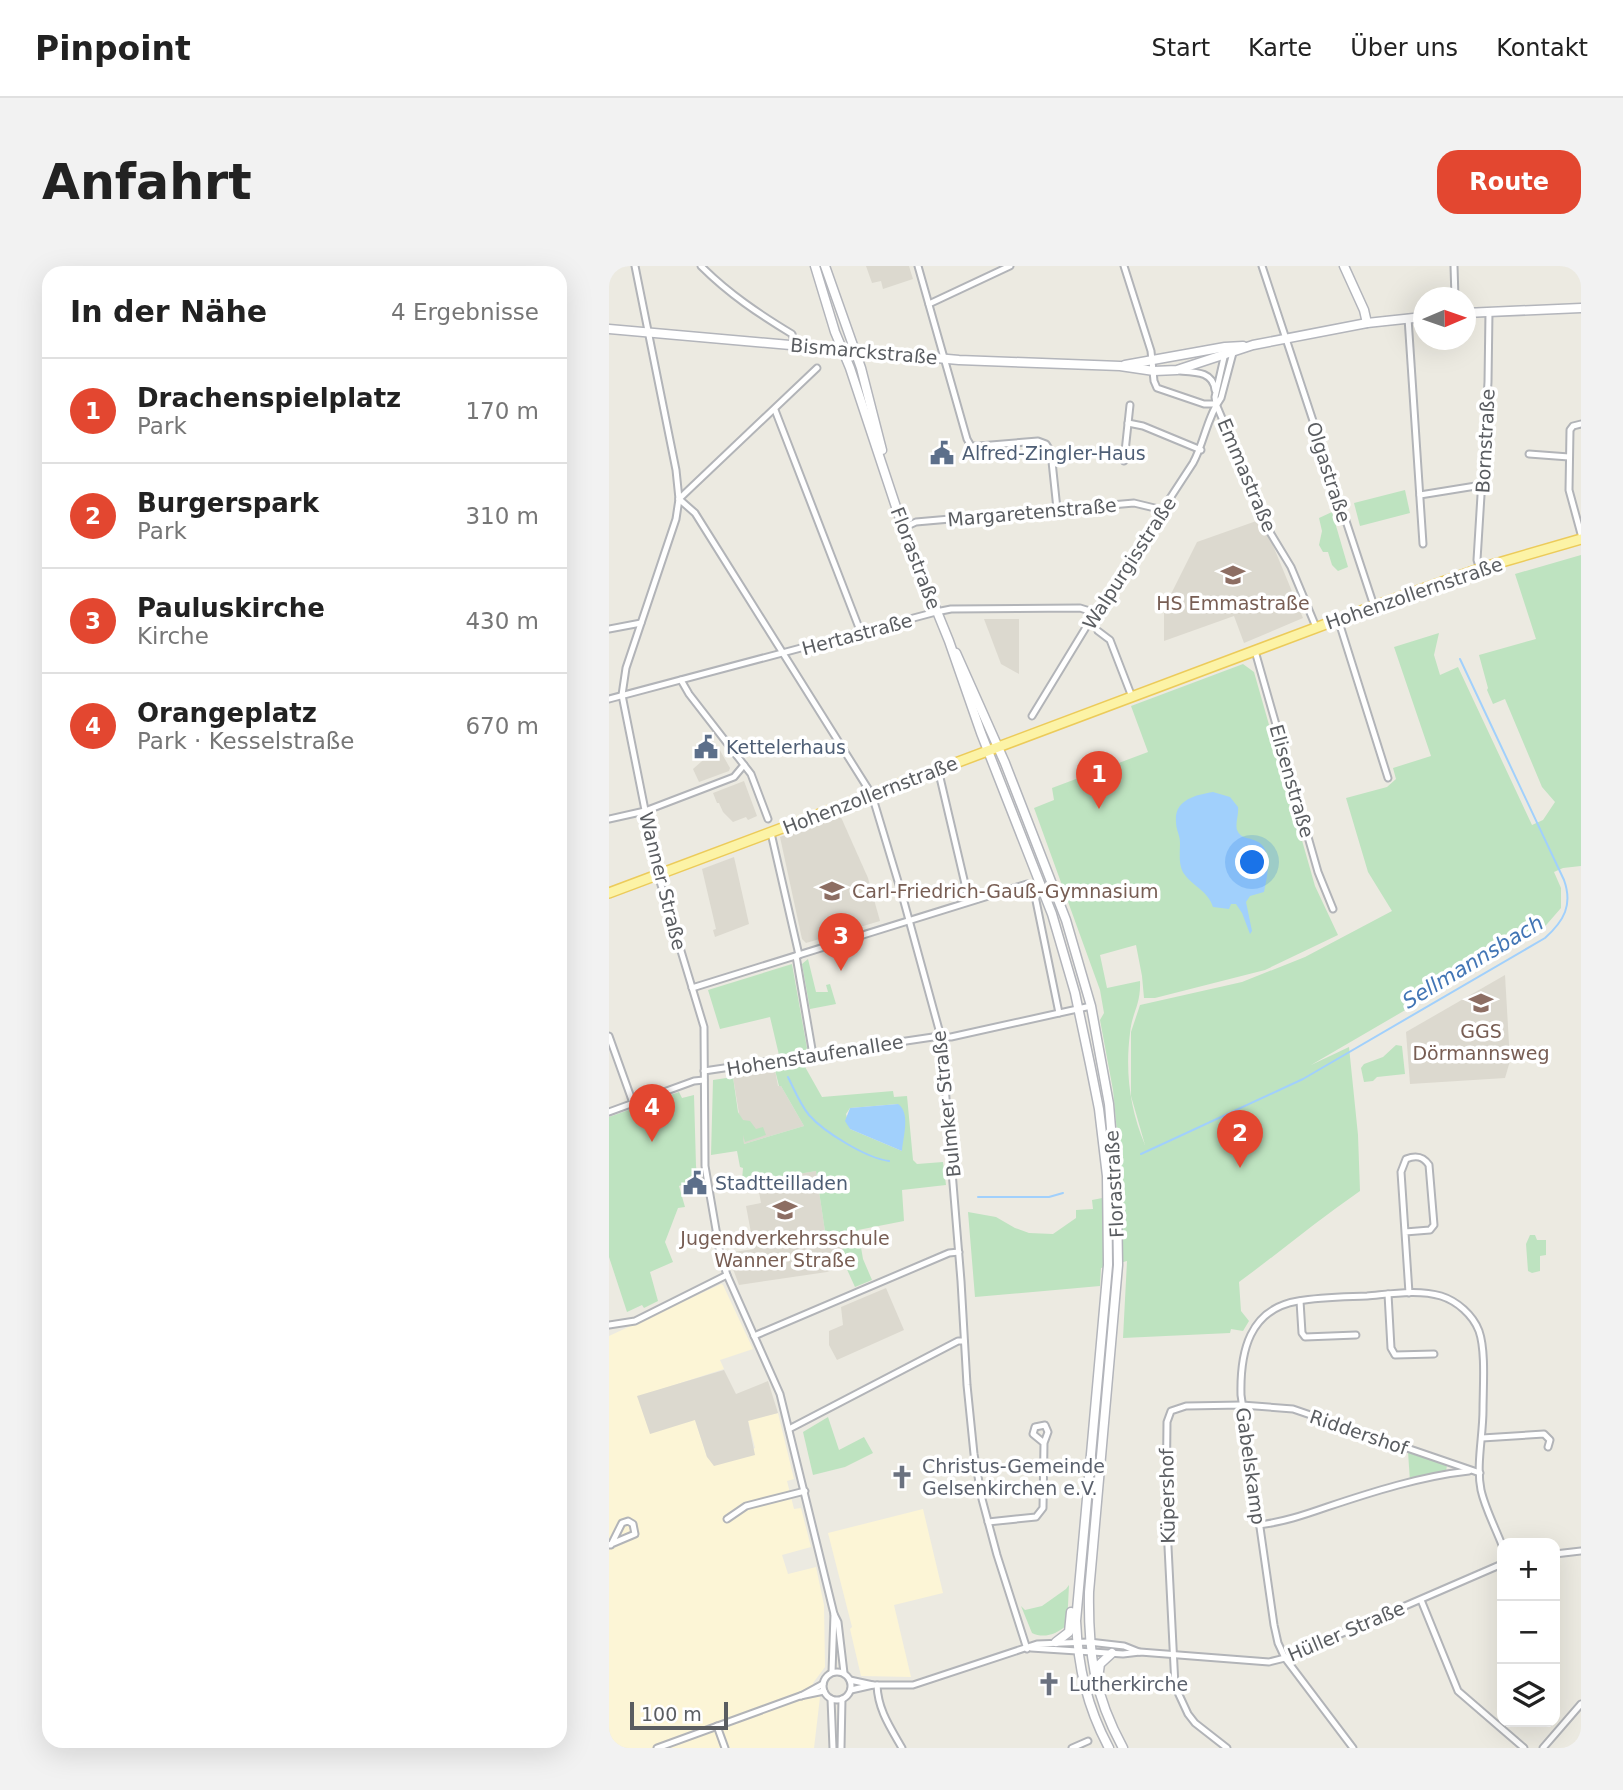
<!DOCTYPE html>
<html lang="de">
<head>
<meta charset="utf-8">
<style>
  :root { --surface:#fff; --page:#f2f2f2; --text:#222; --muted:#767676; --line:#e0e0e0; --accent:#e34730 }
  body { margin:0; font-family:"DejaVu Sans",sans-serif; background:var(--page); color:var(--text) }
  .controls { position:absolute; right:21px; bottom:21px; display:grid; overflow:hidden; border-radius:14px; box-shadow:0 7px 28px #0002 }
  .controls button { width:63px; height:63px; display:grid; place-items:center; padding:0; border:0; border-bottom:2px solid var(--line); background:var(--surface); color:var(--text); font:35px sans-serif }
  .compass { position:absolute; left:804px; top:21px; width:63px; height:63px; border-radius:50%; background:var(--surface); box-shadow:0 7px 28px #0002; rotate:88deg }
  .scale { position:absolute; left:21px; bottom:18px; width:98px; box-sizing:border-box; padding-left:7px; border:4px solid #5a5d61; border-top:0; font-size:19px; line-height:24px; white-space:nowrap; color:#5a5d61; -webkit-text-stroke:5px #fff; paint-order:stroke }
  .you { position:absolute; left:644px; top:597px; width:24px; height:24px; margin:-18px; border:5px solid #fff; border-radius:50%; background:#1a73e8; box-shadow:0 0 0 10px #1a73e833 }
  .badge { display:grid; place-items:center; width:46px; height:46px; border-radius:50%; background:var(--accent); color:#fff; font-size:23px; font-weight:700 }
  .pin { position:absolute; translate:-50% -58px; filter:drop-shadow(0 2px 4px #0008) }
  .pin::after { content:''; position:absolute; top:37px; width:24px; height:21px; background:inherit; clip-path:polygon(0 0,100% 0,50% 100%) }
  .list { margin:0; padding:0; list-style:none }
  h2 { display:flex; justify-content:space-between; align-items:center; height:91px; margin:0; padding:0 28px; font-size:30px }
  h2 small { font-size:23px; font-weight:400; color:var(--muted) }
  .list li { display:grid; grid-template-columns:46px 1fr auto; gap:21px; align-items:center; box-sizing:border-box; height:105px; padding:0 28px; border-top:2px solid var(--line) }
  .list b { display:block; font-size:26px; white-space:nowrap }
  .list p { margin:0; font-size:23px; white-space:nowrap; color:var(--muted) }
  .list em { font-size:23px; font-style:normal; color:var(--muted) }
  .icon { flex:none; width:38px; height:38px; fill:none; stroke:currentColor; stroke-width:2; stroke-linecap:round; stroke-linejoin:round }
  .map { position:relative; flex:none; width:972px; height:1482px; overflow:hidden; border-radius:21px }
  header { display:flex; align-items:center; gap:42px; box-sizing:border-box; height:98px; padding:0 35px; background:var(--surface); border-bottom:2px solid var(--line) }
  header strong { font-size:33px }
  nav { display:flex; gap:38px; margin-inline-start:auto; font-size:24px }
  .intro { display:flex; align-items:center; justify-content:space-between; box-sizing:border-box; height:168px; padding:0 42px }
  h1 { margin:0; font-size:49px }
  .button { padding:18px 32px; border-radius:21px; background:var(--accent); color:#fff; font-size:24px; font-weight:700 }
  main { display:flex; gap:42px; padding:0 42px }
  aside { flex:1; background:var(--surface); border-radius:21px; box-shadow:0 7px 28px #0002 }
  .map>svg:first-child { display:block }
  .commercial { fill:#fcf5d6 }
  .education { fill:#dcd9cf }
  .green { fill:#bee3c0; fill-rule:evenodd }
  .water { fill:#a1d0fc }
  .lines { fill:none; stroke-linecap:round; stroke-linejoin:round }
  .stream { stroke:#a1d0fc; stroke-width:2 }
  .street-casing { stroke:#b2b4b8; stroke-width:9 }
  .secondary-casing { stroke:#b3b5bb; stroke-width:11 }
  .primary-casing { stroke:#eccb5a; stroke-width:12 }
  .street { stroke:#fff; stroke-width:5 }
  .secondary { stroke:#fff; stroke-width:8 }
  .primary { stroke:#fcf3a6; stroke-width:9 }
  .labels { text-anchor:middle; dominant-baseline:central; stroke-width:7; stroke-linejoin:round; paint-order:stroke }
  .street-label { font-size:19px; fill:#5a5d61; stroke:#fff }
  .service-label { font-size:19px; fill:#4e5e75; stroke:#fff; text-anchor:start }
  .education-label { font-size:19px; fill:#785e54; stroke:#fff }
  .worship-label { font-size:19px; fill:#5b616d; stroke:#fff; text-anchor:start }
  .water-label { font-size:21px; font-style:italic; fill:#4275b5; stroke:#fff }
</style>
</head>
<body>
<header>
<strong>Pinpoint</strong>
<nav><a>Start</a><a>Karte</a><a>Über uns</a><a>Kontakt</a></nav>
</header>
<div class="intro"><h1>Anfahrt</h1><a class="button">Route</a></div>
<main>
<aside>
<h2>In der Nähe<small>4 Ergebnisse</small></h2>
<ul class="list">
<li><span class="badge">1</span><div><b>Drachenspielplatz</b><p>Park</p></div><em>170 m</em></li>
<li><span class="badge">2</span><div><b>Burgerspark</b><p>Park</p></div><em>310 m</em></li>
<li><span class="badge">3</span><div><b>Pauluskirche</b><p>Kirche</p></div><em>430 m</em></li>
<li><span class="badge">4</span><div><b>Orangeplatz</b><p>Park · Kesselstraße</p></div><em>670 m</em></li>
</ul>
</aside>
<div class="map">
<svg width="972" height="1482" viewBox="0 0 972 1482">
  <rect width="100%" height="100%" fill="#eceae1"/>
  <g class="commercial">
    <polygon points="112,1018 114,1019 144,1083 111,1094 115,1103 28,1131 86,1154 98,1191 145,1189 144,1183 146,1182 139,1154 169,1147 185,1213 178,1215 185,1243 192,1242 202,1281 173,1289 179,1308 207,1301 215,1339 216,1401 204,1417 211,1431 205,1482 0,1482 0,1070"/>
    <polygon points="314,1243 334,1327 285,1339 302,1411 252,1410 241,1363 243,1361 219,1267"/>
  </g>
  <g class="education">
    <polygon points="257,0 300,0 304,13 274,23 272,15 263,17"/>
    <polygon points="653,253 694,352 635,377 625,350 555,375 555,342 588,276"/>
    <polygon points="375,353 410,353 410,408 392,398"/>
    <polygon points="109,481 121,502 120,505 90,516 84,503"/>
    <polygon points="135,515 148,550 139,554 137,551 124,556 114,546 110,537 108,537 104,527"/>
    <polygon points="231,549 259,612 271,655 197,677 193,673 171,571"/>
    <polygon points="125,591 140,658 106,671 104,664 107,663 93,603"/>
    <polygon points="896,709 901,795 896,812 801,818 797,766"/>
    <polygon points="166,804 169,820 172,820 195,860 135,878 124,811"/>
    <polygon points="207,905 217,972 232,969 236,999 218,1006 130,1019 118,987 145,983 137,940 152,937 148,915"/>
    <polygon points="277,1022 295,1064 228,1094 220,1079 220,1065 234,1059 232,1041"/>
    <polygon points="115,1104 127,1128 159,1115 169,1147 139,1155 146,1189 105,1200 98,1191 86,1154 41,1168 28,1130"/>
  </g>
  <g class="green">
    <polygon points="796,224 801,247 751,260 745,237"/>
    <polygon points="723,246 739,301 729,305 723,299 719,286 714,286 710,279 713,265 710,252"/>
    <path d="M 972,289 L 972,600 L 954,602 L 945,606 L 952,622 L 952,642 L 932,665 L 702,799 L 740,781 L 749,869 L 751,925 C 709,954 671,986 630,1016 L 632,1045 L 640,1055 L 634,1065 L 622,1063 L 621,1067 L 514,1072 L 518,995 L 492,1002 L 491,1020 L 366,1031 L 359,946 L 387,951 L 406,962 L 420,967 L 444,968 L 467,952 L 467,944 L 484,943 L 483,934 L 514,928 L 504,824 L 491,754 L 495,747 L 491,724 L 425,542 L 445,534 L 443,522 L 539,486 L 522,440 L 634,398 L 645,406 L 706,620 L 729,669 L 656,704 L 546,732 L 535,732 L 533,710 L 527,679 L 491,689 L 498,722 L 531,715 C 532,739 523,746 521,767 C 516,807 521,843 536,879 L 522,830 L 522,766 L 531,739 L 633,716 L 696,691 L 783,645 L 759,606 L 737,532 L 778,521 L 787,513 L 784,502 L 822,490 L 785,381 L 830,367 L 825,389 L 831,409 L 849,401 L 923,559 L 934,554 L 946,536 L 933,521 L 896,433 L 884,438 L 878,424 L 879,422 L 870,389 L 927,373 L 906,308 Z"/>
    <polygon points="199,693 207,726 219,726 217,719 221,718 227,738 201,743 193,698"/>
    <polygon points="183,698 198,782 196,785 170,789 161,751 111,763 99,724"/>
    <polygon points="787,779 793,780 796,808 768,811 764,815 755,816 752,802 755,798 774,791"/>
    <path d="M 195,799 L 213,831 L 284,825 L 285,831 L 298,830 L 304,894 L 308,898 L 334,896 L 337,919 L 293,924 L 295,955 L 249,964 L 254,993 L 263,1014 L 246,1021 L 236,999 L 232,970 L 217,972 L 207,905 L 148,915 L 147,912 L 133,914 L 134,902 L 131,901 L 128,885 L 102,889 L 104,814 L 124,811 L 129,846 L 134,854 L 141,855 L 147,863 L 154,861 L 157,869 L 136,876 L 134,869 L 135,878 L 195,860 L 172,820 L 170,820 L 166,804 ZM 289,838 L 293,885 L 241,863 L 237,848 L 241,842 Z"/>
    <polygon points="70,826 73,832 85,829 87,900 89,913 70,920 76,941 69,942 56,976 64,996 41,1006 49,1035 35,1042 33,1039 18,1046 0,991 0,851"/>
    <polygon points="921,969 926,969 928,974 937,974 937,989 931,990 931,1005 923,1007 919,1005 917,978"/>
    <polygon points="219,1151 230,1184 255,1171 264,1187 236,1201 204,1209 194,1166"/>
    <polygon points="799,1185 838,1198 837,1207 801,1216"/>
    <path d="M 460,1319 L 458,1359 C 448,1368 435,1373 423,1367 L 412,1340 L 416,1344 L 433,1340 L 457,1323 Z"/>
  </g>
  <g class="water">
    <path d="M 604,526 L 621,531 L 629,541 C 630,549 626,557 628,564 C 632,573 639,571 647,575 C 665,582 658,612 655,626 L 641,630 L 637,636 L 643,665 L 641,668 L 633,647 L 627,638 L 622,638 L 620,643 L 604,641 C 599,625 585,621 576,609 C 569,601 571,587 571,577 C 571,569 567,564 567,556 C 565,534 586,529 604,526 Z"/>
    <path d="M 289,838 C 302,847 294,871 293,885 L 241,863 L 236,855 L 241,842 Z"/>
  </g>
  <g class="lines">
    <g class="stream">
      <path d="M 179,811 C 185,823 191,838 200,849 C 215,866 257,892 280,895"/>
      <path d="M 532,888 L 694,813 L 936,672 C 955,655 964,639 955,614 L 851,393"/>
      <polyline points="369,931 440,931 454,927"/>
    </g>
    <g class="street-casing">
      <g id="street">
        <polyline points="26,0 67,204 70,233 67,253 17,402 13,429 49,609 95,761 96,900 111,987 118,1009 171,1128 225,1348 229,1356 235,1407"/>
        <path d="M 92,0 C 120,28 150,48 183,68 L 186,79"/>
        <polyline points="309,0 358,173 362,180 370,180 429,175 437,178 442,186 448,243"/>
        <polyline points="515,0 542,85 545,115 548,122 595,138 607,138"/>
        <polyline points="653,0 765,340"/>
        <polyline points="845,0 846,32"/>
        <polyline points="320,38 401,0"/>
        <polyline points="799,52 814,278"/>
        <polyline points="616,87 606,131 607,138 662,268 682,301 707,361"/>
        <path d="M 571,105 C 588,106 604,106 606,124"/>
        <polyline points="166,144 252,367"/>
        <polyline points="519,157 534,160 592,184"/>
        <polyline points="972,158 964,160 961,164 960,224 972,268"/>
        <polyline points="920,188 960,191"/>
        <polyline points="515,195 521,139"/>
        <polyline points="811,229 873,219"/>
        <polyline points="70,233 86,247 263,529 294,632 332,771 352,1015 358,1119 365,1188 373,1233 388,1289 418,1383"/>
        <polyline points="70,233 208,102"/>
        <polyline points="294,262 307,256 525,237 554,244"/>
        <polyline points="871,303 868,294 879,116 880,46"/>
        <polyline points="729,353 779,512"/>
        <polyline points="0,363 32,357"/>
        <polyline points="489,365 501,374 523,431"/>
        <polyline points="646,385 709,606 724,643"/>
        <polyline points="72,414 80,428 142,508 159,553"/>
        <polyline points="0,433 327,346 342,343 471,342 487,347"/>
        <path d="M 423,450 L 479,358 L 584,197 C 595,177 598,151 612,132 L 625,83"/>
        <polyline points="329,503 360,635"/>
        <polyline points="0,553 36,545 125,511 135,499"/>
        <polyline points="162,567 190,689"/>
        <polyline points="187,690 204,789"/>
        <polyline points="83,722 418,618 425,625 450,747"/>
        <polyline points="0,770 24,837"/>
        <polyline points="95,805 324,771 342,771 482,740"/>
        <polyline points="0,846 85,815 95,814"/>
        <path d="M 796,966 L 821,964 L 825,959 L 820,899 C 814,890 807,889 797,893 L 792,906 L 800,1027"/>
        <polyline points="779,1028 782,1082 786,1089 825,1088"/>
        <polyline points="691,1035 693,1067 696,1071 747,1069"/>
        <polyline points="0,1059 26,1055 118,1009"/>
        <polyline points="145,1070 340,987 350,986"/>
        <polyline points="180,1163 349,1075 355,1075"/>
        <polyline points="873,1172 935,1168 941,1174 939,1181"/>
        <polyline points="118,1253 137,1240 196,1225"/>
        <polyline points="379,1256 427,1251 434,1242 435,1177 439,1166 436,1159 426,1161 424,1168 435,1177"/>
        <path d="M 650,1259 C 674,1256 695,1249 718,1241 C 763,1226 813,1210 860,1205"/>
        <polyline points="0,1279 26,1268 24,1258 19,1255 13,1257 2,1279"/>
        <polyline points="946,1288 972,1285"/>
        <polyline points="812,1334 849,1425 915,1482"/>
        <polyline points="422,1382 514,1388 531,1386 660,1396 676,1392 893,1298"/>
        <circle cx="228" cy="1420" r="14"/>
        <polyline points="223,1406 225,1348"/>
        <polyline points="241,1414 264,1419 304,1419 428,1378 480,1376 515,1380 530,1386"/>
        <path d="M 268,1419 C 269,1444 281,1461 293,1482"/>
        <polyline points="242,1424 264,1419"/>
        <polyline points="192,1430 214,1418"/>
        <polyline points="222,1433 224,1482"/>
        <polyline points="108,1460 116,1482"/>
        <polyline points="48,1482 191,1430 215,1425"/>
        <polyline points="232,1482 233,1433"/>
        <polyline points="463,1482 479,1475"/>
        <polyline points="618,1482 586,1457 579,1448 566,1420 557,1241 558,1156 562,1145 577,1140 633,1139 684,1143 871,1207"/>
        <path d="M 744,1482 L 676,1392 L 669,1377 L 665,1359 L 632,1129 C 631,1086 640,1043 689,1035 C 712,1031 735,1031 758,1030 C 781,1028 809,1023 832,1030 C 848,1035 864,1049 870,1065 C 877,1085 874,1122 874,1144 C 874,1170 867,1199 872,1224 C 876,1242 886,1261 893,1279"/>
        <polyline points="934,1482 972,1438"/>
      </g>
    </g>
    <g class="secondary-casing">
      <g id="secondary">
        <path d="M 206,0 L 226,66 L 241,102 L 294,262 L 340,375 L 372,467 L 443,648 L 466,727 L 481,798 L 490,843 L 498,910 L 499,999 L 467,1355 C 469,1401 478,1441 500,1482"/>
        <polyline points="216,0 252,102 273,184"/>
        <polyline points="735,0 755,44 758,57"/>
        <polyline points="856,47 972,42"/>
        <polyline points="0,63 350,94 511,100 545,105 568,104 644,79 758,57 814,51"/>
        <polyline points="516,99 616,81 634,80"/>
        <path d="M 347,387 L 396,497 L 457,654 L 482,740 L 500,838 L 508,935 L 509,999 L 480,1326 C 479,1386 485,1429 514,1482"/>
        <polyline points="447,1376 460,1366 462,1346"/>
        <polyline points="489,1412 491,1398 503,1387"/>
      </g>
    </g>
    <g class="primary-casing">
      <polyline id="primary" points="0,627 765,340 879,300 972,273"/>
    </g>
    <use href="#street" class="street"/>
    <use href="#secondary" class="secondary"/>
    <use href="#primary" class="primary"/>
  </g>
  <defs>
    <g id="civic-bare" transform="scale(1.89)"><path d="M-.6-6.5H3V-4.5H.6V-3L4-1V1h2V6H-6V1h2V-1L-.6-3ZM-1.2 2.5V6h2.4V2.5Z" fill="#5c6f8a" stroke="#fff" stroke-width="2.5" paint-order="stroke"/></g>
    <g id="school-bare" transform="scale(1.89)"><path d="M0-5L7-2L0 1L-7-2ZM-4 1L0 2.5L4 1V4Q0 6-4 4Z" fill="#8d6e63" stroke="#fff" stroke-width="2.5" paint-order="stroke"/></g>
    <g id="church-bare" transform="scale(1.89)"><path d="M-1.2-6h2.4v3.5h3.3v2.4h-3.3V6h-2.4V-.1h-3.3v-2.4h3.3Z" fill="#6b7280" stroke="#fff" stroke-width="2.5" paint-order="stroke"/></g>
  </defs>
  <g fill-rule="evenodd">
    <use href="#civic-bare" x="333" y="187"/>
    <use href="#school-bare" x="624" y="309"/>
    <use href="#civic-bare" x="97" y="481"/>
    <use href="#school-bare" x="223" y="625"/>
    <use href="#school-bare" x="872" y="737"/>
    <use href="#civic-bare" x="86" y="917"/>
    <use href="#school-bare" x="176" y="944"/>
    <use href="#church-bare" x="293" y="1211"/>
    <use href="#church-bare" x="440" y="1418"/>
  </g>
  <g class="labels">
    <g class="street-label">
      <text transform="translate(255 85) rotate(5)">Bismarckstraße</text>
      <text transform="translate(876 175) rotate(-87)">Bornstraße</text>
      <text transform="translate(720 206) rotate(72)">Olgastraße</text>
      <text transform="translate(638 209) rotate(67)">Emmastraße</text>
      <text transform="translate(423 246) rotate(-5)">Margaretenstraße</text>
      <text transform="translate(307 292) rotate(69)">Florastraße</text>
      <text transform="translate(520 297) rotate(-57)">Walpurgisstraße</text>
      <text transform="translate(805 327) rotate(-19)">Hohenzollernstraße</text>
      <text transform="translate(248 368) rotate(-15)">Hertastraße</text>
      <text transform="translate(683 515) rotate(74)">Elisenstraße</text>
      <text transform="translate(261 529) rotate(-21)">Hohenzollernstraße</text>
      <text transform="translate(54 615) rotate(76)">Wanner Straße</text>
      <text transform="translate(206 789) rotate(-9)">Hohenstaufenallee</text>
      <text transform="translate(337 838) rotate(-96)">Bulmker Straße</text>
      <text transform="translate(505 918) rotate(-93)">Florastraße</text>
      <text transform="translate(750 1166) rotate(19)">Riddershof</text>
      <text transform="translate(642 1200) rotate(82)">Gabelskamp</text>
      <text transform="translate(558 1230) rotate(-91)">Küpershof</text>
      <text transform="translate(737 1365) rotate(-23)">Hüller Straße</text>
    </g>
    <g class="service-label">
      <text x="353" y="187">Alfred-Zingler-Haus</text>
      <text x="117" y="481">Kettelerhaus</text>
      <text x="106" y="917">Stadtteilladen</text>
    </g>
    <g class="education-label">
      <text x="624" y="337">HS Emmastraße</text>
      <text x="243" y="625" text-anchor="start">Carl-Friedrich-Gauß-Gymnasium</text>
      <text x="872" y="765">GGS<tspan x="872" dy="22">Dörmannsweg</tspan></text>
      <text x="176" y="972">Jugendverkehrsschule<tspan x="176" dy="22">Wanner Straße</tspan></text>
    </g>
    <g class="worship-label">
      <text x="313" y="1200">Christus-Gemeinde<tspan x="313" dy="22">Gelsenkirchen e.V.</tspan></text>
      <text x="460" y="1418">Lutherkirche</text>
    </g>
    <g class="water-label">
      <text transform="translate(864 696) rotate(-31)">Sellmannsbach</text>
    </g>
  </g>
</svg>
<div class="controls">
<button>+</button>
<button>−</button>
<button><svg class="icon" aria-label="layers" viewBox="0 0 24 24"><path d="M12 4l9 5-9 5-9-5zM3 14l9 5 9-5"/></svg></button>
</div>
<svg class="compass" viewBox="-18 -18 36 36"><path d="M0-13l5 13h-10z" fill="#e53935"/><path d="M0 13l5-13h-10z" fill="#767676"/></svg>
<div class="scale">100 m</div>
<div class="you"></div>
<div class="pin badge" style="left:490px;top:543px">1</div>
<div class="pin badge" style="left:631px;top:902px">2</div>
<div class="pin badge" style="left:232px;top:705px">3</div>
<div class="pin badge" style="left:43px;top:876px">4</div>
</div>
</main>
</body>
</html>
